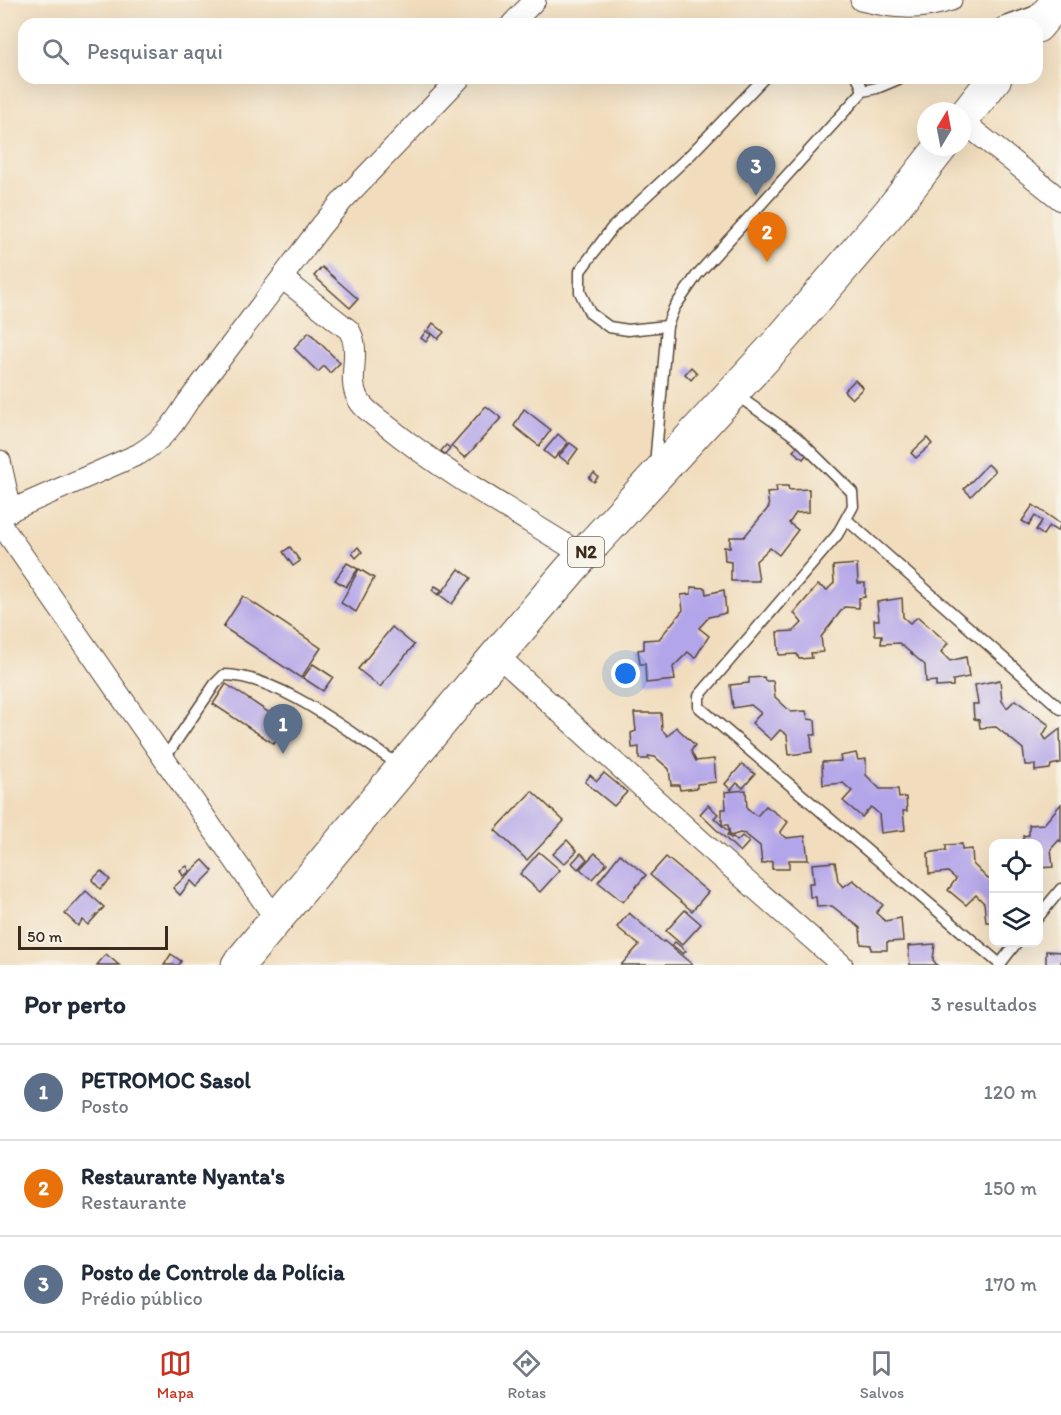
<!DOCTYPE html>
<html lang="pt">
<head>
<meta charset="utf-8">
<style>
  :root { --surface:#fff; --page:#f2f2f3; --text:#1f2937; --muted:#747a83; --line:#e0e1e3; --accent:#c8321e }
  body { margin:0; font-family:Itim,sans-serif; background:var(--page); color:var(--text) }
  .controls { position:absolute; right:18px; bottom:18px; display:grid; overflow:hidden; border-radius:12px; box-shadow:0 6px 24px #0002 }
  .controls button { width:54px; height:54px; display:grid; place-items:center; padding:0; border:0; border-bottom:2px solid var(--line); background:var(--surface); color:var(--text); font:30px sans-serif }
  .compass { position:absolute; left:917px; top:102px; width:54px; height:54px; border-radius:50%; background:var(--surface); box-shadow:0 6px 24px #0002; rotate:10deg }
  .scale { position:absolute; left:18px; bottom:15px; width:150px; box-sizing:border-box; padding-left:6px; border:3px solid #3b2a1e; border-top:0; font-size:16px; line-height:21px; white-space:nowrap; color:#3b2a1e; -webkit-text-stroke:4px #f7f3e8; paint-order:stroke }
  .you { position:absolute; left:626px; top:674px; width:21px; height:21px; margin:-15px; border:4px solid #fff; border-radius:50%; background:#1a73e8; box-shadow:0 0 0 9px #1a73e833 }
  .badge { display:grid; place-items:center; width:39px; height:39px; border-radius:50%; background:var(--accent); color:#fff; font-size:20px; font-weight:700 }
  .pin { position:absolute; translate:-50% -50px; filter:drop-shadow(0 2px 3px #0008) }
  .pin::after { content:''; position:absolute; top:32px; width:21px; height:18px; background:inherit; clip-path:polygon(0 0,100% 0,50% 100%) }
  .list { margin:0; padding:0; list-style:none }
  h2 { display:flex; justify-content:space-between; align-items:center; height:78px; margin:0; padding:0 24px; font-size:26px }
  h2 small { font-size:20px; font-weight:400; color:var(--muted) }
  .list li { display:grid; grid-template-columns:39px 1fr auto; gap:18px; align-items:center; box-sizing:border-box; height:96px; padding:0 24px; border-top:2px solid var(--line) }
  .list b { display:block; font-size:22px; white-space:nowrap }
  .list p { margin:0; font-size:20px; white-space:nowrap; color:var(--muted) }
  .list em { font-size:20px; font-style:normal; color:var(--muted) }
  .icon { flex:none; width:33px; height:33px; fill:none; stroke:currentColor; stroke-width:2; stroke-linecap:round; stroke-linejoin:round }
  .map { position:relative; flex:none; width:1061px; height:965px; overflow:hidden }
  .search { position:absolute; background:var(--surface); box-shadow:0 6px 24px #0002; left:18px; right:18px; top:18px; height:66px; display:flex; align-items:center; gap:15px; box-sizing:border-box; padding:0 21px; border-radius:18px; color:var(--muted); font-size:22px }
  .sheet { height:366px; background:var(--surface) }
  nav { display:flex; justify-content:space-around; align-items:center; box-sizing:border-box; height:84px; border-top:2px solid var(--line); background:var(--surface); font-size:16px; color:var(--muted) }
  nav a { display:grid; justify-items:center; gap:3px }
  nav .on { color:var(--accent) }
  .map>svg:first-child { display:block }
  .building { fill:#b3a5e9 }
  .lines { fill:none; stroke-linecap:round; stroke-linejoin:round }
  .service-casing { stroke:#564536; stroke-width:13 }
  .minor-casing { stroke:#564536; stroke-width:23 }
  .primary-casing { stroke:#564536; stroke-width:35 }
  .service { stroke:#fff; stroke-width:10 }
  .minor { stroke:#fff; stroke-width:21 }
  .primary { stroke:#fff; stroke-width:33 }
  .labels { text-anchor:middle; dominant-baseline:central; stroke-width:4.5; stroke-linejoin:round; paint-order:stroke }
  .shield { fill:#f7f3e8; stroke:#73665b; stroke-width:1.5 }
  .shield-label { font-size:18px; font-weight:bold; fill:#3b2a1e }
</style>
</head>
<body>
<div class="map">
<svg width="1061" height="965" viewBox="0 0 1061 965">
  <rect width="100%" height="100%" fill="#f7f3e8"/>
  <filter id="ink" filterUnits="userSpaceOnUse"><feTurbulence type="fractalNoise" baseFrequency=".0167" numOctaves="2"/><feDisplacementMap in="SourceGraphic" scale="12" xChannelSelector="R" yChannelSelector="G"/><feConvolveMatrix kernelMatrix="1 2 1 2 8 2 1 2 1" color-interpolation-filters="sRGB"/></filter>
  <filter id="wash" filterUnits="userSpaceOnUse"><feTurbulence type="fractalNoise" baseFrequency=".008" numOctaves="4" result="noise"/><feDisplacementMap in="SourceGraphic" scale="24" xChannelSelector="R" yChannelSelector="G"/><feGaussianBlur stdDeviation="1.35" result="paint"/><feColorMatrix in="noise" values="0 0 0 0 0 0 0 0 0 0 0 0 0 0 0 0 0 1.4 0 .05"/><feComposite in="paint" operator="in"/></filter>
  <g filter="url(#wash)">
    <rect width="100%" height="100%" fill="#f1ddbd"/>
    <g id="blocks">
      <g class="building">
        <polygon points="322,267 358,299 350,308 314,276"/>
        <polygon points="433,323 444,332 438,339 428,330"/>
        <polygon points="426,331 431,335 426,342 421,338"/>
        <polygon points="309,332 340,363 330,373 324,366 318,372 294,348"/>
        <polygon points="691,367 697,373 691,380 685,374"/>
        <polygon points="855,380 863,388 852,399 844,391"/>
        <polygon points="486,406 501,418 465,458 451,446"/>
        <polygon points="524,409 551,430 539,446 514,426"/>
        <polygon points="558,434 568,443 554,459 544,451"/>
        <polygon points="927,438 932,444 916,458 911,453"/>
        <polygon points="570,443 578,449 568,463 559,456"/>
        <polygon points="446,445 450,448 445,454 441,451"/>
        <polygon points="799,445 808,453 803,459 793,451"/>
        <polygon points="988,464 995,471 971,496 964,489"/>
        <polygon points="594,473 598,477 594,482 589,478"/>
        <polygon points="776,486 788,486 789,490 809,489 809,512 796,513 789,523 798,530 779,555 770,548 756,561 759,581 731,581 731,562 725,561 724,547 730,548 730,537 744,537 769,507 767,493 777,492"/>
        <polygon points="1033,505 1061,524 1057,531 1049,526 1043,535 1036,530 1042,521 1035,516 1029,525 1022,521"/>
        <polygon points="290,547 300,561 293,566 283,552"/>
        <polygon points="358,547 362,552 356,558 352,553"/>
        <polygon points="347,563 358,569 346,587 335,580"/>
        <polygon points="857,564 858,583 865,583 865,597 859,598 859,608 844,607 821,637 823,652 811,653 812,658 799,659 797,654 779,655 777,632 794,631 802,623 794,613 818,585 827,590 834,583 833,566"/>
        <polygon points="359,569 374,578 356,612 341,603"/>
        <polygon points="459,569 471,578 452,604 440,595"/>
        <polygon points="435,586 442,590 438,595 432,590"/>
        <polygon points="691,587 705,588 706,594 724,590 726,613 709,617 699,628 709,636 695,658 688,652 673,667 675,680 646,683 645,664 640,664 638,650 644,649 644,640 659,639 683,610 681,595 691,594"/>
        <polygon points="243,596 321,648 301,678 223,627"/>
        <polygon points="902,598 903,617 910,623 918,617 948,643 941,652 950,661 966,657 969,677 953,680 953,686 936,687 936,681 926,682 925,665 899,643 881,644 882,635 875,635 874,620 879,620 877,602"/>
        <polygon points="392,627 414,645 380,687 358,669"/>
        <polygon points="313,664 333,677 323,691 303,678"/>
        <polygon points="764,677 765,681 773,681 775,697 791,712 806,711 808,719 815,720 816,735 811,735 812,752 789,755 787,735 780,730 771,740 752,723 761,713 751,705 733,708 730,685 749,683 749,678"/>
        <polygon points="1000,680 1002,701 1007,708 1015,700 1049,725 1043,735 1046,740 1060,729 1061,763 1051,765 1050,769 1035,771 1035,765 1025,765 1023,749 996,727 980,728 979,720 974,719 973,704 978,704 975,685"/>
        <polygon points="226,684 286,724 274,744 213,704"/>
        <polygon points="634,713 661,713 662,730 668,736 676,727 695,745 691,751 696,761 714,759 716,782 697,784 697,788 680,790 679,785 671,785 669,769 655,757 648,756 649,759 639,759 639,747 632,748 631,733 636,731"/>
        <polygon points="856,753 858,760 866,759 866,775 880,789 898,789 899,798 906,797 907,811 903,811 905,830 881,833 879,814 871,807 862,817 843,801 852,791 843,783 823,785 822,762 841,761 840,756"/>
        <polygon points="742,764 755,774 743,788 737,783 731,790 725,784"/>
        <polygon points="604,773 627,792 614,806 585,782 590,775 597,781"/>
        <polygon points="746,790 747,809 757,816 766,806 788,822 780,833 787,838 805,836 808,860 789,860 789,869 772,869 772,861 762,864 760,846 745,834 740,833 730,836 728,825 722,825 722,809 726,809 725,792"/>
        <polygon points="532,791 564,821 527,860 495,830"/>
        <polygon points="1061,804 1061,842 1059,840 1051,849 1053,867 1038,868 1038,844 1023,844 1023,836 1029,835 1029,825 1044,824"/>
        <polygon points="708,805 718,814 714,818 729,832 727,835 731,838 733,837 737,841 742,836 749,842 740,852 700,814"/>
        <polygon points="567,840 577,851 564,864 553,854"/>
        <polygon points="962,844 962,850 972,849 973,864 988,879 994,878 994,922 986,922 984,903 976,895 966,905 948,890 956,879 948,872 929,874 928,853 946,850 946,845"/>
        <polygon points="539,852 560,870 540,892 520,874"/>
        <polygon points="581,853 587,859 578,869 572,863"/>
        <polygon points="595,853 607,863 592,879 580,869"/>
        <polygon points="620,854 646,875 623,902 598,882"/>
        <polygon points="666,857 708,892 692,911 650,875"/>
        <polygon points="203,860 213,871 197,887 191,881 180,895 173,888"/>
        <polygon points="835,862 838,881 843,887 853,880 883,905 876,913 885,921 901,918 903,941 887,942 887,950 871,950 871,945 861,944 860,928 832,906 817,907 816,897 810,897 809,883 814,883 812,864"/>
        <polygon points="187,866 190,872 183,876 180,870"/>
        <polygon points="101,871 110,880 100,889 92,880"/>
        <polygon points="86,891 104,907 88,925 83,920 78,926 65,914"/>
        <polygon points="685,910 701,924 682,945 666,931"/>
        <polygon points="629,913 663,942 664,941 693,965 621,965 639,945 617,927"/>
        <polygon points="675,942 686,951 683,954 672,945"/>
        <polygon points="935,944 933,960 937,965 910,965 908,946"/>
        <polygon points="1046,951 1061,952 1061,965 1046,965"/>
        <polygon points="106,954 119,965 97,965"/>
        <polygon points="171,954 181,961 179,965 164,965"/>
      </g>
    </g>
  </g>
  <g filter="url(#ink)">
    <use href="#blocks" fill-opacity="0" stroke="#564536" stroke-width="1.5"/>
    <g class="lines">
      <g class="service-casing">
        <g id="service">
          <polyline points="1000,24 1039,10"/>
          <polyline points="858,78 863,91"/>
          <polyline points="667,326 628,330 609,327 590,313 580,292 580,271 612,228 691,154 764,78"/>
          <polyline points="735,394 796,437 852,492 853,506 837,535 699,696 699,707 1001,965"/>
          <polyline points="655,465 667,326 674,308 697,275 863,91 877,88 901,78"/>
          <polyline points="847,520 1061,709"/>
          <path d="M 164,759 L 215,684 L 224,675 C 279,675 353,735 399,765"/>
          <polyline points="1038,917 1061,889"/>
          <polyline points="1000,964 1017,942"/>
        </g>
      </g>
      <g class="minor-casing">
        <g id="minor">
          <path d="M 861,0 C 894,8 918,11 951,0"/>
          <polyline points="512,24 535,0"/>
          <polyline points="962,121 1061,200"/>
          <path d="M 282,278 L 349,330 C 362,351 347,376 357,397 C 362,409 378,418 387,426 C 446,474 518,514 583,555"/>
          <polyline points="0,461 11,511"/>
          <path d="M 0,515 L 139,454 C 163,439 172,427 187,403 L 321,226 L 344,199 L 460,78"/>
          <polyline points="0,523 277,921"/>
          <polyline points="497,655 700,840 842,965"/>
        </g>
      </g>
      <g class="primary-casing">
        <g id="primary">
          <polyline points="1037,26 1059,0"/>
          <polyline points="962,120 995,78"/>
          <polyline points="238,965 497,655 583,555 779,342 890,212 941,147"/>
        </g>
      </g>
      <use href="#service" class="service"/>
      <use href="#minor" class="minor"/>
      <use href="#primary" class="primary"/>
    </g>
  </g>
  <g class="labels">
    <rect class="shield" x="568" y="537" width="36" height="30" rx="4.5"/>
    <g class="shield-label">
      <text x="586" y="552">N2</text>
    </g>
  </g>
</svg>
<div class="controls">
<button><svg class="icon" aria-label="locate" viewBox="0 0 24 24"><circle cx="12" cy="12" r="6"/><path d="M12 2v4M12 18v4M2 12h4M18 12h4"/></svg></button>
<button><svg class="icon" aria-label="layers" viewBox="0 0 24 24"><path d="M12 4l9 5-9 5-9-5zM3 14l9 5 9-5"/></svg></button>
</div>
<svg class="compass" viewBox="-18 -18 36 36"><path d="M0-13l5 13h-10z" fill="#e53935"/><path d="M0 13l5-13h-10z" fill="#747a83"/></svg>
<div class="scale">50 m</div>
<div class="you"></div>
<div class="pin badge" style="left:283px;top:754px;background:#5c6f8a">1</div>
<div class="pin badge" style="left:767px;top:262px;background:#e8710a">2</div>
<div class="pin badge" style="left:756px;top:196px;background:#5c6f8a">3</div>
<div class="search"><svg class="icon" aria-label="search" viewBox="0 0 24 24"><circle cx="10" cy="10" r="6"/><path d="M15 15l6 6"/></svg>Pesquisar aqui</div>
</div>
<section class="sheet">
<h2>Por perto<small>3 resultados</small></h2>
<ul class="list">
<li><span class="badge" style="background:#5c6f8a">1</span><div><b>PETROMOC Sasol</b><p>Posto</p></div><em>120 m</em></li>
<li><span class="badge" style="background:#e8710a">2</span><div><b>Restaurante Nyanta's</b><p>Restaurante</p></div><em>150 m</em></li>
<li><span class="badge" style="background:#5c6f8a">3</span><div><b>Posto de Controle da Polícia</b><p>Prédio público</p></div><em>170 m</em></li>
</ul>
</section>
<nav>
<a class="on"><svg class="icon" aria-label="map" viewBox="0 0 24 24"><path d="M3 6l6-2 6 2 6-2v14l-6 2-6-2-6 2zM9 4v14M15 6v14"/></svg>Mapa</a>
<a><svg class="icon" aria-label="directions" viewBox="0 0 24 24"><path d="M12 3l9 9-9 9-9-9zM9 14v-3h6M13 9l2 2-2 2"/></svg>Rotas</a>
<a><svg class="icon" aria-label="saved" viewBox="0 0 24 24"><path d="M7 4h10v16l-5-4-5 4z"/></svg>Salvos</a>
</nav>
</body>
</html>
